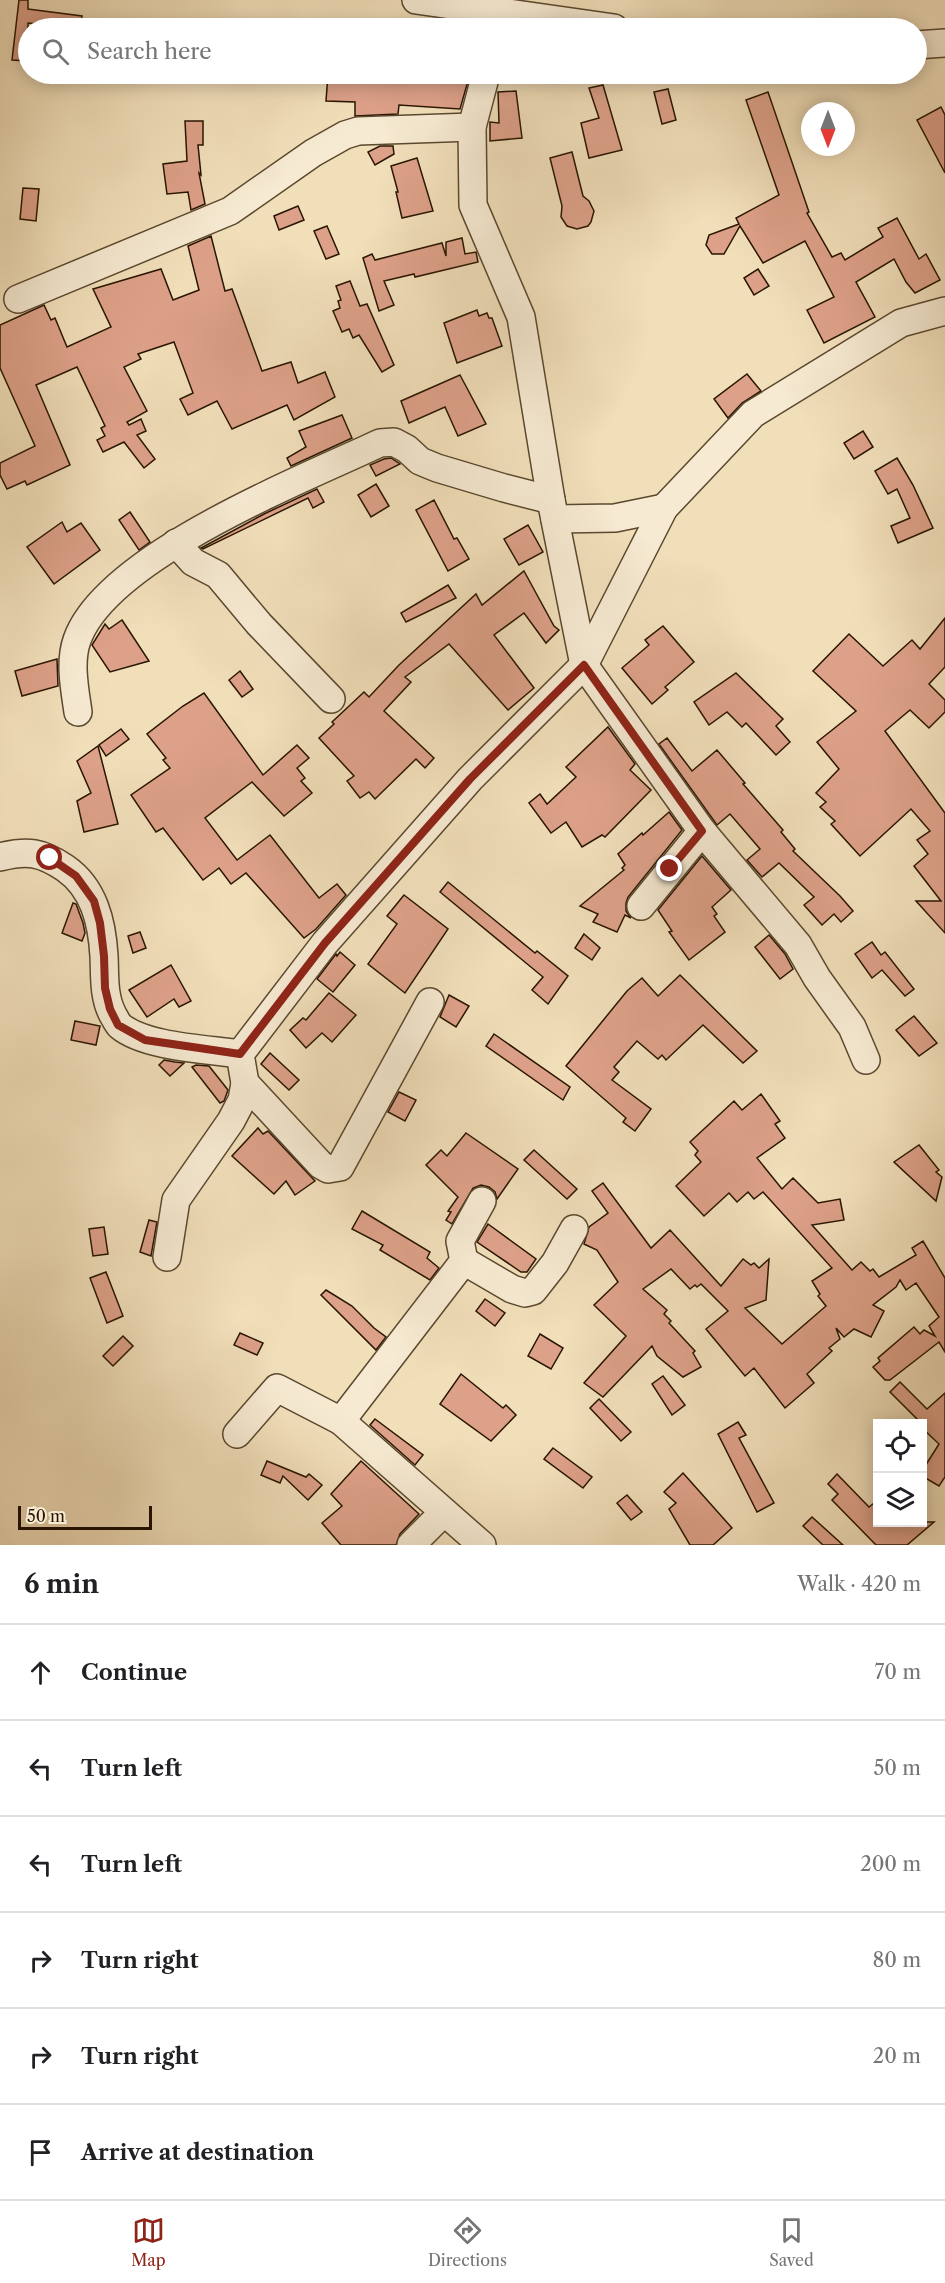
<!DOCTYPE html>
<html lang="en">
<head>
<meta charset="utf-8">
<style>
  :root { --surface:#fff; --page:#f6f6f6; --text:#202124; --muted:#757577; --line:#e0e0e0; --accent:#8f2418 }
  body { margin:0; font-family:"Libre Caslon Text",serif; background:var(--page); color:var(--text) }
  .controls { position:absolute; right:18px; bottom:18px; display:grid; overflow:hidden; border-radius:0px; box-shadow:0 3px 15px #0003 }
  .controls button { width:54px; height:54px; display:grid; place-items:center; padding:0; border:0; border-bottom:2px solid var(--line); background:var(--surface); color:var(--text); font:30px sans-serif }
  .compass { position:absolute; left:801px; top:102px; width:54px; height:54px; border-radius:50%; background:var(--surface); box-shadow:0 3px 15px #0003; rotate:180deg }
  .scale { position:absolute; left:18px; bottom:15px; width:134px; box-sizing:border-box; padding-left:6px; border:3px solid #291500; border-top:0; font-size:16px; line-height:21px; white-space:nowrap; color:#291500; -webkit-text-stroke:4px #f6ead2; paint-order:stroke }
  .stop { position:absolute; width:18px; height:18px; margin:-14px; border:4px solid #8f2418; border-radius:50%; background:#fff }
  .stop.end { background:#8f2418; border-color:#fff; box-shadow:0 2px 6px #0008 }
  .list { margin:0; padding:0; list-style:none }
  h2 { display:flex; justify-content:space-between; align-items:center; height:78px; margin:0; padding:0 24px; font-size:26px }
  h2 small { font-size:20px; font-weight:400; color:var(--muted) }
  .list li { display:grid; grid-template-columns:39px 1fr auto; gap:18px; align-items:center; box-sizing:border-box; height:96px; padding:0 24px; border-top:2px solid var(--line) }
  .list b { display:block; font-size:22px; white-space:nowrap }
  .list em { font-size:20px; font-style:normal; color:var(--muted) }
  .icon { flex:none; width:33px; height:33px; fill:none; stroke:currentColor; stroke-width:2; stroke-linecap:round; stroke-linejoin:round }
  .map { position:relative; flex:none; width:945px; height:1545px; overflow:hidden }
  .search { position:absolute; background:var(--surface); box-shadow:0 3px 15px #0003; left:18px; right:18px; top:18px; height:66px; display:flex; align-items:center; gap:15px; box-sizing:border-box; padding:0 21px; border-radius:33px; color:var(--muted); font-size:22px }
  .sheet { height:654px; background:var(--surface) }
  nav { display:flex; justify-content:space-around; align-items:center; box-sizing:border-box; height:84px; border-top:2px solid var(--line); background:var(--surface); font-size:16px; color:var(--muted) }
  nav a { display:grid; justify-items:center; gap:3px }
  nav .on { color:var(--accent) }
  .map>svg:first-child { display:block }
  .building { fill:#dda189; stroke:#291500; stroke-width:1.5 }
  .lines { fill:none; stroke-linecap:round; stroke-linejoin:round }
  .minor-casing { stroke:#5b482e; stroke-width:30 }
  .minor { stroke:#f6ead2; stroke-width:27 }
  .route { stroke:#8f2418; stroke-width:8 }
</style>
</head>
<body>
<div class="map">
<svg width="945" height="1545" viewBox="0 0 945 1545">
  <rect width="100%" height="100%" fill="#f1dfba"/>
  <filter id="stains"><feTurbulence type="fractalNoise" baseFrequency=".00333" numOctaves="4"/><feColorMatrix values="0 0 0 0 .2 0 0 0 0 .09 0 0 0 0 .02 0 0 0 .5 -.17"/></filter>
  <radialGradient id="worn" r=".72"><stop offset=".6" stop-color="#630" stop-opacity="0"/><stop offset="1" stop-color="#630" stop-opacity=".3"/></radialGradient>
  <g class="building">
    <polygon points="19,0 28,0 28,9 82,16 81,28 28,23 27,61 12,60"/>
    <polygon points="328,74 470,74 460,109 399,105 398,114 355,116 355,102 326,101"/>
    <polygon points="603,85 622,150 589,158 581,123 599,118 589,88"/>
    <polygon points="668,89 676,120 662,124 654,92"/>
    <polygon points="516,91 522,138 490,141 490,122 499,123 498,92"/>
    <polygon points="768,92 809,212 807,213 832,257 841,253 845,260 883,237 878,228 897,218 919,259 926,254 940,280 915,293 906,282 894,259 856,282 875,317 824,343 807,310 834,297 805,241 763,263 740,226 724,254 712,254 706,245 709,235 739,224 736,218 779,195 746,100"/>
    <polygon points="941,107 945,115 945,173 917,120"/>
    <polygon points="185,121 203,121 203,145 198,145 201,175 199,173 205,204 191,210 188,192 167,194 163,164 187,161"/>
    <polygon points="380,146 393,146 394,154 375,165 368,152"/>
    <polygon points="572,152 583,196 589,201 594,211 591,222 588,226 577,229 567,226 561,217 562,206 550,158"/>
    <polygon points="417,158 433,211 402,218 396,192 398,192 391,166"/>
    <polygon points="23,188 39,189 36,221 20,219"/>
    <polygon points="298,206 304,220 279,230 274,216"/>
    <polygon points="327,226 339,254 326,259 314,231"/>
    <polygon points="211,236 225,291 232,289 262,371 291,362 298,383 325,372 335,397 294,420 287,405 232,429 217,401 188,415 180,399 193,393 174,342 138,354 141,359 124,367 147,411 127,422 129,425 141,419 146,431 137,435 155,459 144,468 124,442 103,452 97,440 105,436 101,428 105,426 77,367 36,385 70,465 27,485 25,481 7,489 0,475 0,463 35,446 0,368 0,325 44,305 51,320 55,318 67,347 111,327 93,289 161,269 173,300 199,290 188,246"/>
    <polygon points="462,238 465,254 476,252 478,262 415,277 414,274 384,281 394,305 379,311 363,258 372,254 375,260 442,243 446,256 446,242"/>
    <polygon points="758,269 769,286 754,295 744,278"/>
    <polygon points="350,281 360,306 367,304 394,365 382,372 359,335 353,338 349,329 342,332 333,311 340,308 338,301 341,300 336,286"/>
    <polygon points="477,310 479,316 487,313 489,318 492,318 502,346 457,363 444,323"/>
    <polygon points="747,374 761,391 742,403 728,418 714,399"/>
    <polygon points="460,375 486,424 458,436 445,407 409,423 401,401"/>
    <polygon points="342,415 352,438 291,466 287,458 306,447 299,431"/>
    <polygon points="863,431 873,447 854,459 844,443"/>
    <polygon points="391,458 400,464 376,476 370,465 384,459"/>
    <polygon points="897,458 913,485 933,528 898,543 891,526 910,518 897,489 888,494 875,471"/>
    <polygon points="376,484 389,506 371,517 358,495"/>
    <polygon points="317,489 324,502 313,508 308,498 203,549 201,548 264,514"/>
    <polygon points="434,500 454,539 457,538 469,559 448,571 416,510"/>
    <polygon points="130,512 150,542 139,550 119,520"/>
    <polygon points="62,522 67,532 81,523 100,550 54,584 27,547"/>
    <polygon points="528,525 543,552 519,565 504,539"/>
    <polygon points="524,571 554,626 559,630 546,643 524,613 494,635 534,688 508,710 449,644 405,677 411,682 384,711 434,758 425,768 416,759 375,799 369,792 360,798 347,781 354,776 319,738 334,724 332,722 364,692 369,697 399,665 476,594 482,605"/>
    <polygon points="448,585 456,598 406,622 401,613"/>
    <polygon points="945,618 945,667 929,684 945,700 945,712 929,728 910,710 885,731 945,813 945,933 916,901 941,901 914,866 928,854 917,840 930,831 911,809 860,856 831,824 835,821 820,807 826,802 816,793 839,769 817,742 856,711 813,671 849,634 883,666 912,640 920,649"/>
    <polygon points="122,620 149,661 110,672 92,645 105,624 109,629"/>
    <polygon points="663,626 694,662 665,687 668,690 652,704 622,668 649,645 645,640"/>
    <polygon points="57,659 58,686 22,696 15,671"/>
    <polygon points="240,671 253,689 242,697 229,680"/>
    <polygon points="736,673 783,719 776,726 790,742 776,755 746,723 742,727 727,712 709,725 694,702"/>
    <polygon points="204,693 263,775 297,745 309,758 297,768 305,778 301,781 312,793 284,816 252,782 205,818 237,860 270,835 319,898 337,884 346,895 316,929 304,938 246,873 231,884 219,868 203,880 163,828 156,832 131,795 170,768 163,760 166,758 147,734 183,706"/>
    <polygon points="608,727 635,764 630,770 651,790 605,837 602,835 582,847 566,822 551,833 529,803 540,794 547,804 576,777 566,767"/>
    <polygon points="121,729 129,739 106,756 99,745"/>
    <polygon points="667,738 692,771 717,750 745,783 743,784 783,830 781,832 795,849 793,851 840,896 853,911 841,922 834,914 822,925 804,905 814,897 779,863 762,877 747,860 760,849 730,814 717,825 659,744"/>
    <polygon points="98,746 118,824 84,832 77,801 91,793 77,761"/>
    <polygon points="669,812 682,830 628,897 626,903 626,911 631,918 625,915 617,932 593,922 598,914 580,906 624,870 622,868 625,865 618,854 642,833 643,835"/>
    <polygon points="702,856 731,890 712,907 717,914 714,916 725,932 689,960 669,932 672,931 658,910"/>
    <polygon points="448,882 535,953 537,951 568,976 548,1004 532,990 543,977 440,892"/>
    <polygon points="404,895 448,929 405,993 368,964 397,924 387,916"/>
    <polygon points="73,903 76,904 83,923 85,933 82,941 62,933"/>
    <polygon points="140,932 146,948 133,953 128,936"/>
    <polygon points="584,934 600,948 592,960 575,948"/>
    <polygon points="769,935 785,954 793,969 780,979 755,947"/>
    <polygon points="872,942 881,955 885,952 914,989 905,996 882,970 872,978 855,954"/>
    <polygon points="340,952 355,965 333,992 317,979 336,954 337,956"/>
    <polygon points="171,965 191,1001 179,1007 174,999 147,1017 129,990"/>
    <polygon points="680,975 757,1051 743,1063 703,1025 666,1060 662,1055 658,1059 637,1041 614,1067 619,1072 612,1080 651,1109 635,1131 623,1122 626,1118 566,1066 627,991 642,978 658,996"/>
    <polygon points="329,993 356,1015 332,1042 322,1033 306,1048 290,1030 303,1018 306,1020"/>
    <polygon points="449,995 469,1006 456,1027 440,1017"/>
    <polygon points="914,1016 937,1043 919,1056 896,1030"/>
    <polygon points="75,1021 100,1026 96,1045 71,1040"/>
    <polygon points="494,1034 570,1087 563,1100 486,1046"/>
    <polygon points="270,1053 299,1080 289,1090 261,1064"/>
    <polygon points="164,1060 175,1062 184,1063 170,1076 159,1065"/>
    <polygon points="196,1065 209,1066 228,1090 224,1101 220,1103 192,1067"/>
    <polygon points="399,1092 416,1100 405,1121 388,1112"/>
    <polygon points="761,1094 780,1121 775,1124 785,1138 757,1158 782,1189 793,1178 818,1203 840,1199 844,1220 812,1225 852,1270 861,1262 870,1271 873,1269 879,1277 916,1255 912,1248 923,1241 945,1278 945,1352 939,1342 890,1380 885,1380 873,1367 880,1361 878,1358 914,1327 920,1334 924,1330 935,1336 929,1326 939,1317 916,1283 906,1290 900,1280 896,1287 873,1305 884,1311 871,1337 854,1329 844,1337 836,1328 840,1339 829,1348 832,1351 807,1374 814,1383 785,1408 754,1368 745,1376 706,1329 728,1311 701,1284 697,1287 695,1285 690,1289 671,1269 643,1289 667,1310 664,1314 671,1321 669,1323 695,1351 693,1353 701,1367 683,1377 657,1356 652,1346 603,1397 584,1383 626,1336 594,1305 618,1282 597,1250 584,1244 589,1227 608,1213 592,1191 603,1183 651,1248 670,1230 721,1286 743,1259 751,1265 754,1263 759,1268 769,1259 766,1300 745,1308 782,1344 826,1306 818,1296 820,1294 812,1281 832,1268 763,1192 754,1199 748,1192 737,1202 729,1193 704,1216 676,1186 701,1162 695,1155 698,1151 690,1142 734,1101 742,1110"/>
    <polygon points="258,1128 263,1134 268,1131 315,1181 295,1195 286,1181 274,1194 232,1156"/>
    <polygon points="466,1133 518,1169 497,1199 495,1192 489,1187 481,1185 473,1188 452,1224 446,1220 451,1212 448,1211 458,1197 426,1165 441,1150 447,1156"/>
    <polygon points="919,1145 939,1170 936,1172 942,1177 936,1201 894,1162"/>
    <polygon points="534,1150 577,1189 567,1199 524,1160"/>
    <polygon points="362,1211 430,1252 427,1258 439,1268 430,1280 380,1250 383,1245 352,1229"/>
    <polygon points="149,1220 157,1222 151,1256 140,1252"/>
    <polygon points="488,1224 536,1259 527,1272 521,1272 477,1242"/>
    <polygon points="104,1227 108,1254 93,1256 89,1229"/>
    <polygon points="106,1272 123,1316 107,1323 90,1278"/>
    <polygon points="326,1290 352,1306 374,1328 386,1337 376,1350 321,1295"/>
    <polygon points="485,1299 505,1313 495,1326 476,1311"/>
    <polygon points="240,1333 263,1343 257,1355 234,1345"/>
    <polygon points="540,1334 563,1348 551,1369 528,1356"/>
    <polygon points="123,1336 133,1346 113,1366 103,1356"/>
    <polygon points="461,1374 503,1408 506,1405 516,1415 491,1441 440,1404"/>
    <polygon points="663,1376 685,1405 672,1415 652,1384"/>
    <polygon points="900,1382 927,1409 945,1393 945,1477 939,1486 922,1476 922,1471 939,1444 922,1428 922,1424 918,1424 919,1421 890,1392"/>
    <polygon points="599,1399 631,1432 621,1441 590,1408"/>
    <polygon points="375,1419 423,1455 415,1465 370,1425"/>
    <polygon points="738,1422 746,1435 739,1438 774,1503 757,1512 718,1434"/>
    <polygon points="553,1448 592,1477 583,1488 544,1459"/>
    <polygon points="267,1461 306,1477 309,1474 322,1485 308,1500 283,1476 280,1483 261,1475"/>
    <polygon points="361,1461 419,1514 400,1534 396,1545 341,1545 322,1523 342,1506 331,1494"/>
    <polygon points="683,1473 732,1528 713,1545 690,1545 669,1509 676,1503 664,1492"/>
    <polygon points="837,1474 869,1507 878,1500 878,1522 934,1522 907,1545 876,1545 832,1500 838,1494 828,1484"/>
    <polygon points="627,1495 642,1512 631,1520 617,1503"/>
    <polygon points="812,1517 843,1545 823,1545 803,1526"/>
  </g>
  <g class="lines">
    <g class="minor-casing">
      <g id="minor">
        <polyline points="416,0 614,28"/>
        <polyline points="916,45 945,43"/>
        <polyline points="486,74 472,127 473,205 521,317 551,500 584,665 702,831 798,945 817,978 852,1027 866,1060"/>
        <polyline points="18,299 230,211 313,153 345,135 358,131 472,127"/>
        <polyline points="555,519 615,518 664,508"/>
        <polyline points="176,543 193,562 218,575 259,624 331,699"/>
        <path d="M 78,712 C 75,691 69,662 77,640 C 106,557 301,480 380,443 L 394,442 L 407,449 L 420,461 L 437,468 L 504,488 L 551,500"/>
        <path d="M 0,857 C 28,850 41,852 65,868 C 94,888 102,922 104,956 C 105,976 103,996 113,1015 C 115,1018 117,1023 120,1026 C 145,1047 207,1049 240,1054"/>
        <polyline points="641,906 702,831"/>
        <polyline points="245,1083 321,1165 328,1169 340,1167 430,1002"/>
        <polyline points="167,1257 176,1200 231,1121 242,1100 245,1083 240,1054 325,943 470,779 584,665 664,508 753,414 901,323 945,311"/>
        <polyline points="464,1261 460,1241 482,1201"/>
        <polyline points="341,1421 464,1261 512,1289 525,1293 533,1291 555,1263 574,1229"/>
        <polyline points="237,1434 277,1388 341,1421 482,1545"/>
        <polyline points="411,1545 444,1512"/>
      </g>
    </g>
    <use href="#minor" class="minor"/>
  </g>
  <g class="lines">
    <polyline class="route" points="50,858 76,876 94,901 100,923 104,956 105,988 110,1009 118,1025 145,1040 240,1054 325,943 470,779 584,665 702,831 670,869"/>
  </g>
  <rect width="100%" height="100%" filter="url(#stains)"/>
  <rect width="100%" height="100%" fill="url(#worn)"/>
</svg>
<div class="controls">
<button><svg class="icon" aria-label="locate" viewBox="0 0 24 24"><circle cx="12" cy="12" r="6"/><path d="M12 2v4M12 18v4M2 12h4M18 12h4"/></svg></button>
<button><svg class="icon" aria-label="layers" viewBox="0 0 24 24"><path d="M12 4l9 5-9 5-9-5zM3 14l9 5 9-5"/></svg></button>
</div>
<svg class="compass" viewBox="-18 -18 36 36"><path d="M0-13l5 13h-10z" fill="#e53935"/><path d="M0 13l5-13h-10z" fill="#757577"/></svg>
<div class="scale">50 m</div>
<div class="stop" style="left:50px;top:858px"></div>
<div class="stop end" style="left:670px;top:869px"></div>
<div class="search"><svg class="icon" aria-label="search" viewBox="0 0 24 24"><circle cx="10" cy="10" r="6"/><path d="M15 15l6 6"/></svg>Search here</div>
</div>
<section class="sheet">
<h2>6 min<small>Walk · 420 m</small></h2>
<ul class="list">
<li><svg class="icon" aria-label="ahead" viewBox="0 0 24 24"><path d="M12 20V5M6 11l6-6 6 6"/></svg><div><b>Continue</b></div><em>70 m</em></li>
<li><svg class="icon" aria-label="left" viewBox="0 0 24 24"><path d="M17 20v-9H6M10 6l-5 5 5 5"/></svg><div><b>Turn left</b></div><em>50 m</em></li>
<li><svg class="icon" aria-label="left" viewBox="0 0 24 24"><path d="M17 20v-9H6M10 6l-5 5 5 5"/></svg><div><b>Turn left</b></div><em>200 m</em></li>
<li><svg class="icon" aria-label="right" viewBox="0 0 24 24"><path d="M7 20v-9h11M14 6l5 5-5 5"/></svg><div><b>Turn right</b></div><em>80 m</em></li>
<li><svg class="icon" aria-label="right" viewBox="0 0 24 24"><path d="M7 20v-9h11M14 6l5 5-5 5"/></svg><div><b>Turn right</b></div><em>20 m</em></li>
<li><svg class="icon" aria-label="arrive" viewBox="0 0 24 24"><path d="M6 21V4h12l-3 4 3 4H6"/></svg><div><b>Arrive at destination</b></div></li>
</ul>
</section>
<nav>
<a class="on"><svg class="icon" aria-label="map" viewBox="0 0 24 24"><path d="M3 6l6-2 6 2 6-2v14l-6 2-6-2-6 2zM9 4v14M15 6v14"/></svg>Map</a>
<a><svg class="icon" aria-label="directions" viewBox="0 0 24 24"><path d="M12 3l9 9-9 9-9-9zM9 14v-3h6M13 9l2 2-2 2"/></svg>Directions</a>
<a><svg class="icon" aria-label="saved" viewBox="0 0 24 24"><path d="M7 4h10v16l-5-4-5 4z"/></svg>Saved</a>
</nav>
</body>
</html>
